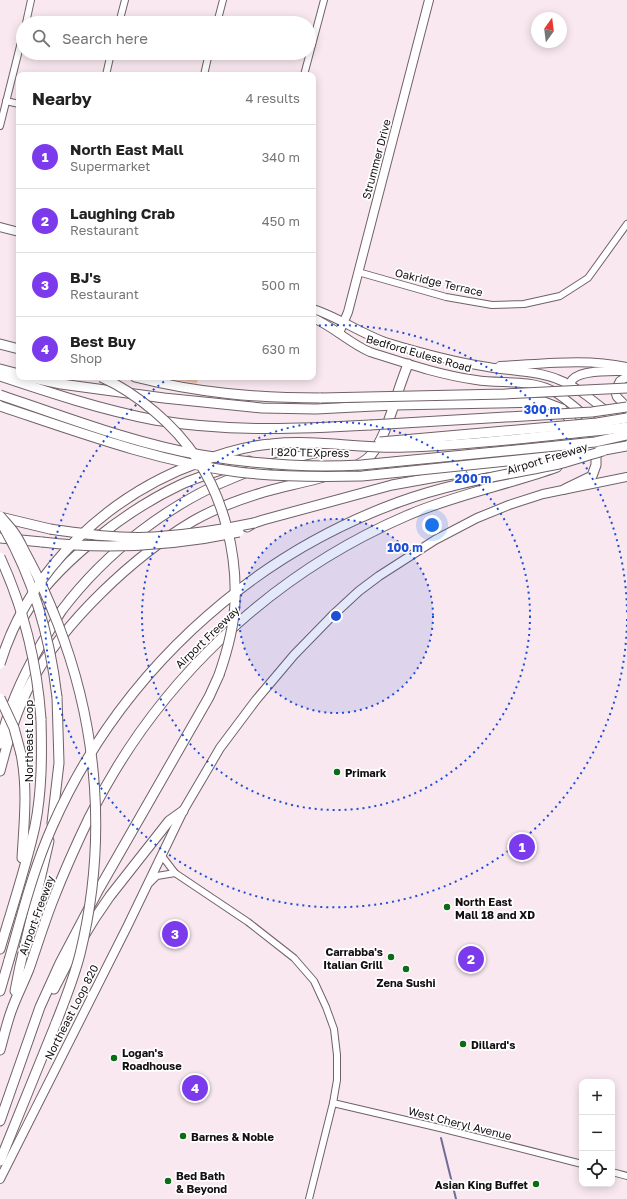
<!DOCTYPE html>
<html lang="en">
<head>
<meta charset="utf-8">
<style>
  :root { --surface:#fff; --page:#f6f6f6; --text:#222; --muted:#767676; --line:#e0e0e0; --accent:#7c3aed }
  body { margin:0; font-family:"Golos Text",sans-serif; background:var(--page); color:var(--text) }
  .controls { position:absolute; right:12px; bottom:12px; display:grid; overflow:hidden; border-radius:8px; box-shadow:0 2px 10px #0003 }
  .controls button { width:36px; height:36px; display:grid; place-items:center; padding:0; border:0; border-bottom:1px solid var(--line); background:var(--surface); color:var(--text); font:20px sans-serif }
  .compass { position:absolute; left:531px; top:12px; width:36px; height:36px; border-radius:50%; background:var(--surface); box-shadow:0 2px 10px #0003; rotate:14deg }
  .you { position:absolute; left:432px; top:525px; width:14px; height:14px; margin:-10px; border:3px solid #fff; border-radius:50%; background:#1a73e8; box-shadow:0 0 0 6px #1a73e833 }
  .badge { display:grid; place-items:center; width:26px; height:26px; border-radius:50%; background:var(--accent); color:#fff; font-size:13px; font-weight:700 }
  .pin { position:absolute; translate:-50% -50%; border:2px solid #fff; box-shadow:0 1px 4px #0006 }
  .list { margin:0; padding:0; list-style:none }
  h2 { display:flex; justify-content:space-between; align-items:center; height:52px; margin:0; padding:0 16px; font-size:17px }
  h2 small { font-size:13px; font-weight:400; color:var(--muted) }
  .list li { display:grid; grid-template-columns:26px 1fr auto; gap:12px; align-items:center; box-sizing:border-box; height:64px; padding:0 16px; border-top:1px solid var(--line) }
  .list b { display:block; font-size:15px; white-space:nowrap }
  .list p { margin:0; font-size:13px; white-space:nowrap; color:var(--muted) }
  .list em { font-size:13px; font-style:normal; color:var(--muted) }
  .icon { flex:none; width:22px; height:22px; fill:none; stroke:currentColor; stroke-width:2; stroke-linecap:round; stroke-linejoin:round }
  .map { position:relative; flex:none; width:627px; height:1199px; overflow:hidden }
  .search { position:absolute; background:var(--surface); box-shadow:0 2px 10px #0003; left:16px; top:16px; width:300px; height:44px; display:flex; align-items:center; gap:10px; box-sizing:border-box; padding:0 14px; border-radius:22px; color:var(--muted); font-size:15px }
  .panel { position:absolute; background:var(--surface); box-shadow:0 2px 10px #0003; left:16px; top:72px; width:300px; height:308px; border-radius:8px }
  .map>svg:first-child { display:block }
  .green { fill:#ebbea6 }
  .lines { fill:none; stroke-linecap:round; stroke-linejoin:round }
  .stream { stroke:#6f6d96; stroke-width:2 }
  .minor-casing { stroke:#706168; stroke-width:8 }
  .major-casing { stroke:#706168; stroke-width:10 }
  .highway-casing { stroke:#706168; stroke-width:11 }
  .minor { stroke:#fff; stroke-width:6 }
  .major { stroke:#fff; stroke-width:8 }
  .highway { stroke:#fff; stroke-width:9 }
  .highway-bridge-casing { stroke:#706168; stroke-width:11; stroke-linecap:butt }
  .highway-bridge { stroke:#fff; stroke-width:9 }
  .ring { fill:none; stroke:#1d4ed8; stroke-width:2; stroke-dasharray:2 4 }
  .poi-dot { fill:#0b6c18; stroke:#fff; stroke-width:1.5 }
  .labels { text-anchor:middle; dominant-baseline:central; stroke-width:3.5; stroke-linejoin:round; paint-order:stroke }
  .street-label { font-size:11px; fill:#130e10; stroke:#fff }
  .poi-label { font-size:11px; font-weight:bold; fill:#130e10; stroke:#fff; text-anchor:start }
  .centre { fill:#1d4ed8; stroke:#fff; stroke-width:2 }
  .ring-label { font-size:12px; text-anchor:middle; font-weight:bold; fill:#1d4ed8; stroke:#fff; stroke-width:3.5; stroke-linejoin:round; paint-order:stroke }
</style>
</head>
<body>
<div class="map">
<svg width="627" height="1199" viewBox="0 0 627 1199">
  <rect width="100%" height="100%" fill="#f9e8f0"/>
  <polygon class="green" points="167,377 198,377 197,383 167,379"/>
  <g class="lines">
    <polyline class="stream" points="441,1138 456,1199"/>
    <g class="minor-casing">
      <g id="minor">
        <polyline points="26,23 31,0"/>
        <polyline points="119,23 125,0"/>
        <polyline points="217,23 223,0"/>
        <polyline points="106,75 111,53"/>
        <polyline points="204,75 209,53"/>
        <polyline points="304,75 324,0"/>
        <polyline points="6,101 19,104"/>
        <polyline points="0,126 23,34"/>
        <polyline points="358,272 446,297 492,305 524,304 560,296 588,278 627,224"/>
        <polyline points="162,856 175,873 248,922 294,958 314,981 326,1007 334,1029 337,1055 337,1080 333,1103 309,1199"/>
        <polyline points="150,883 157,876 175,873"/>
        <polyline points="333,1103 440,1128 582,1164"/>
        <polyline points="612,1172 627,1176"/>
      </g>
    </g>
    <g class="major-casing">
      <g id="major">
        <polyline points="0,227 19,232"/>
        <path d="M 313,309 C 338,317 360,333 385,342 C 418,352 454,362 488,367 C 509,371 539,371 557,379 C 581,388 600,407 620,422"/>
        <path d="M 313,318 C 334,327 349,343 370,352 C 405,363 440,375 476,380 C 501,384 527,379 551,390 C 565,397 583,414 596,425"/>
        <polyline points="339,333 348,312 429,0"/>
        <path d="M 500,366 C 543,364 585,358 627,367"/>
        <polyline points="627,377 620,381 615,391 617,397 627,407"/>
        <path d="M 569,389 C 570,386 571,383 572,380 C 581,369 614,371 627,371"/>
        <polyline points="0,1179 127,927 183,811 220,748 256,700 294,655 333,615 359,591 379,576 435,540 477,518 509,505 543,494 627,477"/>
      </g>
    </g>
    <g class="highway-casing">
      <g id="highway">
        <polyline points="0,344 19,349"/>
        <polyline points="0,369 19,374"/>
        <path d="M 0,376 C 51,393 102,410 155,420 C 227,432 298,429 370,425"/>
        <polyline points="28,377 61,384 164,398 262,408 316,409 394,405 544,402 562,409 596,454 596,465 592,476 565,489"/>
        <path d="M 135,377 C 198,393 256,398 321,398"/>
        <polyline points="0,517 50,529"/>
        <polyline points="247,527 254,523 263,520 392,485 486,468 560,461"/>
        <polyline points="0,538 42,542"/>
        <path d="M 23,618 C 54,565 125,511 180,485 C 202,475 226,469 249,461"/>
        <path d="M 0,744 C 8,707 24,673 43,641 C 50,631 55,620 62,610 C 106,552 168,504 235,477 C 271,462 308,454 346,446"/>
        <path d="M 21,754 C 28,789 24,823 22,858"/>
        <path d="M 0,771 C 8,741 16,710 31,683 C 63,622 134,556 193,521 C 214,509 238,500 261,493 C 288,484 354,475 371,455 C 383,440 388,422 394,405 C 398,391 403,377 408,364"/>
        <polyline points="52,823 59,763 57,697"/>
        <path d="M 0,949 C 12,908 26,867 35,826 C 42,791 42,755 41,719"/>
        <polyline points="54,989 67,964 95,918 110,896 169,821 183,811"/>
        <polyline points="0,991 9,960"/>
        <polyline points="15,991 20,966 49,841"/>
        <path d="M 0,1050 C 4,1036 7,1022 12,1009 C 17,995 24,982 29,969 C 37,946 44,923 53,900 C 64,872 76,845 89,818 C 155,684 269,575 406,516 C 454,495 507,485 557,467"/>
        <polyline points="0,1121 40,1007 60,963 99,889 209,697 219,675"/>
        <polyline points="0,1161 56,1023"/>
      </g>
    </g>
    <use href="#minor" class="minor"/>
    <use href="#major" class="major"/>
    <use href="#highway" class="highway"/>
    <g class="highway-bridge-casing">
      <g id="highway-bridge">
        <path d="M 101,377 C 137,393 176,426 197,459 C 224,500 237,553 235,602 C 234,627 227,652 219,675"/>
        <path d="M 0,395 C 66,417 132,443 201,455 C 253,464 307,468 361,465 L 566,445 L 595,442 L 627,435"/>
        <polyline points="321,398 505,394 627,388"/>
        <path d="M 0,406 C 78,432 156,461 238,472 C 279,477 321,477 362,476 L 576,454"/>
        <polyline points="370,425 592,412 627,407"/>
        <polyline points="380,442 597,423 627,418"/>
        <polyline points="599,451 627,446"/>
        <path d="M 0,516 C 5,522 11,528 15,534 C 20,541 23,549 27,556 C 39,578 49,601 58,624 C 99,730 107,844 80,954 C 74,978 65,1000 56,1023"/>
        <path d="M 3,526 C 33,578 50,637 57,697"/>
        <path d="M 50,529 C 84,534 119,539 154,537 C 187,535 221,530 254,523"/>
        <path d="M 42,542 C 110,550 172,546 239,532"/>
        <path d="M 0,557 C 24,609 37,662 41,719"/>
        <path d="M 0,664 C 29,569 108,495 200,462 C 223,453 246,446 271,444 C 317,439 360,449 406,447 C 453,446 500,441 547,436 C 574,433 601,431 627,427"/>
        <polyline points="0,698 14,728 21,754"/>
        <path d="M 9,960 C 22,915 33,870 52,827 C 118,677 245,558 399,502 C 450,483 505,475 559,464 C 574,460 589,455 603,451"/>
      </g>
    </g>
    <use href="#highway-bridge" class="highway-bridge"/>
  </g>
  <circle cx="336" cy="616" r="97" fill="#1d4ed8" fill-opacity=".12"/>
  <g class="ring">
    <circle cx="336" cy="616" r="97"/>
    <circle cx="336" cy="616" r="194"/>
    <path d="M627 619A291 291 0 1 1 169 378M313 326A291 291 0 0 1 627 613"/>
  </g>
  <g class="poi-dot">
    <circle cx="337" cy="772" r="4"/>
    <circle cx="447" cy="907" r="4"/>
    <circle cx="391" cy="957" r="4"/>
    <circle cx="406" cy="969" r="4"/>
    <circle cx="463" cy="1044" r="4"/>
    <circle cx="114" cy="1058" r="4"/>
    <circle cx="183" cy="1136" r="4"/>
    <circle cx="168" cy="1181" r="4"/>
    <circle cx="536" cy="1184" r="4"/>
  </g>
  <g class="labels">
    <g class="street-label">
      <text transform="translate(376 159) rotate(-75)">Strummer Drive</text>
      <text transform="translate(439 282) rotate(13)">Oakridge Terrace</text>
      <text transform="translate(419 353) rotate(16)">Bedford Euless Road</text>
      <text transform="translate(310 452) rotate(1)">I 820 TEXpress</text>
      <text transform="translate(547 458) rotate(-17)">Airport Freeway</text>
      <text transform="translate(207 637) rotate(-44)">Airport Freeway</text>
      <text transform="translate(28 741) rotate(-90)">Northeast Loop</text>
      <text transform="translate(36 915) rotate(-70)">Airport Freeway</text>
      <text transform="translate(71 1012) rotate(-63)">Northeast Loop 820</text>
      <text transform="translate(460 1123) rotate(14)">West Cheryl Avenue</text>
    </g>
    <g class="poi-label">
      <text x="345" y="772">Primark</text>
      <text x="455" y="901">North East<tspan x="455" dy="13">Mall 18 and XD</tspan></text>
      <text x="383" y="951" text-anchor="end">Carrabba's<tspan x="383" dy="13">Italian Grill</tspan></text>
      <text x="406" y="982" text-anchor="middle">Zena Sushi</text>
      <text x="471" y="1044">Dillard's</text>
      <text x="122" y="1052">Logan's<tspan x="122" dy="13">Roadhouse</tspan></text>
      <text x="191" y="1136">Barnes &amp; Noble</text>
      <text x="176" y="1175">Bed Bath<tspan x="176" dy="13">&amp; Beyond</tspan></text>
      <text x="528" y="1184" text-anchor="end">Asian King Buffet</text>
    </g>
  </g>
  <circle cx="336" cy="616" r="6" class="centre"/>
  <g class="ring-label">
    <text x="542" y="414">300 m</text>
    <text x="473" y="483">200 m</text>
    <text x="405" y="552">100 m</text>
  </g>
</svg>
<div class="controls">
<button>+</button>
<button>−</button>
<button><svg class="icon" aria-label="locate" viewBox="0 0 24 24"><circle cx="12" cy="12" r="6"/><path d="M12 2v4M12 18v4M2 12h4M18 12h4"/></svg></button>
</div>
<svg class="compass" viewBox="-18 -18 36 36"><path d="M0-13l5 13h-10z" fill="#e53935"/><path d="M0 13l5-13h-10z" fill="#767676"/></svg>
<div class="you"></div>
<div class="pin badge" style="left:522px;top:847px">1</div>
<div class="pin badge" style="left:471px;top:959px">2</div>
<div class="pin badge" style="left:175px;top:934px">3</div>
<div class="pin badge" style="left:195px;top:1088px">4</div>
<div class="search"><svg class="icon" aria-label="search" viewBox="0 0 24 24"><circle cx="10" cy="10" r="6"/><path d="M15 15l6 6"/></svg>Search here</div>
<section class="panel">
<h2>Nearby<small>4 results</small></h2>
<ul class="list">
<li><span class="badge">1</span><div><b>North East Mall</b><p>Supermarket</p></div><em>340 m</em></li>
<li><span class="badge">2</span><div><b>Laughing Crab</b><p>Restaurant</p></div><em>450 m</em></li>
<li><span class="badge">3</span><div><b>BJ's</b><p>Restaurant</p></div><em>500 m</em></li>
<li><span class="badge">4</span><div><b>Best Buy</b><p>Shop</p></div><em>630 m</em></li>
</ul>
</section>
</div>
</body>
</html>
